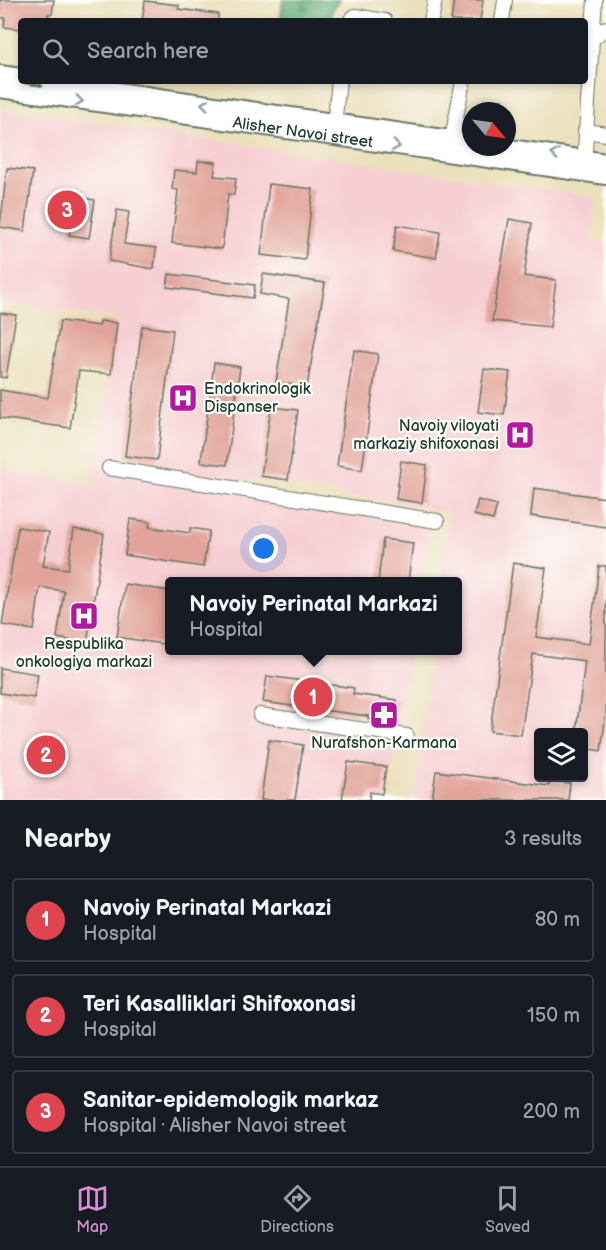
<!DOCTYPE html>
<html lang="en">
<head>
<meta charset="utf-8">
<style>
  :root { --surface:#171b24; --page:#242831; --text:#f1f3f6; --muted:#9ea1a6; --line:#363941; --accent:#d690ce }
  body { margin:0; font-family:"Balsamiq Sans",sans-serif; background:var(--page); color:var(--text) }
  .controls { position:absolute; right:18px; bottom:18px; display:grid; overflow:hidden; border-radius:6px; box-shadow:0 3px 9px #0003 }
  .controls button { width:54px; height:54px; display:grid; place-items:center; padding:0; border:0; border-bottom:2px solid var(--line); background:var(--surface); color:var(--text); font:30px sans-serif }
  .compass { position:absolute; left:462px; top:102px; width:54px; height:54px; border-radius:50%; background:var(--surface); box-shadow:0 3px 9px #0003; rotate:119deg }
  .you { position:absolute; left:264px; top:549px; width:21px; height:21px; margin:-15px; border:4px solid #fff; border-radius:50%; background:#1a73e8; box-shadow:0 0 0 9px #1a73e833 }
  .badge { display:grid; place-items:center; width:39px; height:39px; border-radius:50%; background:var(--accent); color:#fff; font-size:20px; font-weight:700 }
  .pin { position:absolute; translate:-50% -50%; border:3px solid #fff; box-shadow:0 2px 6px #0006 }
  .popup { position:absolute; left:165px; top:577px; width:297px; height:78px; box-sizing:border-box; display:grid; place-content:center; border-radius:6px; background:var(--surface); filter:drop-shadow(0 2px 4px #0005); font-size:20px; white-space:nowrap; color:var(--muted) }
  .popup b { font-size:22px; color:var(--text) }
  .popup::after { content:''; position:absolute; left:50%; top:100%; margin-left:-12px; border:12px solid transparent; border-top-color:var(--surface) }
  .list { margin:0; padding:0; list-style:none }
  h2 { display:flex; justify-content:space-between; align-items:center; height:78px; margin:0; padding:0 24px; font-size:26px }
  h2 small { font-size:20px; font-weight:400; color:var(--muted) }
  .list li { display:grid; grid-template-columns:39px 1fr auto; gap:18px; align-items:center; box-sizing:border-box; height:84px; margin:0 12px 12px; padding:0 12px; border:2px solid var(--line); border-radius:6px }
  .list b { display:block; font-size:22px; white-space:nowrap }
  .list p { margin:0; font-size:20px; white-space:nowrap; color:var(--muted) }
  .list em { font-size:20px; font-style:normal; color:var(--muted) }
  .icon { flex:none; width:33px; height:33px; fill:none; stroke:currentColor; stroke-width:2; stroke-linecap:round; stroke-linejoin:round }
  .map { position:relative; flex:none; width:606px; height:800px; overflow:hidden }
  .search { position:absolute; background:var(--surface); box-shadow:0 3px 9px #0003; left:18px; right:18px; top:18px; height:66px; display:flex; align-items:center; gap:15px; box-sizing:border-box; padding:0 21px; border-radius:6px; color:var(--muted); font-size:22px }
  .sheet { height:366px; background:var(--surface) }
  nav { display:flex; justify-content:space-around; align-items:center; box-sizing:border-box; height:84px; border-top:2px solid var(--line); background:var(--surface); font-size:16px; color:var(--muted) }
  nav a { display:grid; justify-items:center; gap:3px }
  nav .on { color:var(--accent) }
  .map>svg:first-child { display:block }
  .built { fill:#f7cfd2; fill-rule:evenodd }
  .forest { fill:url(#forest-firs); stroke:#427554; stroke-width:1.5 }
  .building { fill:#e2a49a }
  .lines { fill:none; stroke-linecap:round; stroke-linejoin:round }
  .minor-casing { stroke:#667664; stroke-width:16 }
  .major-casing { stroke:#667664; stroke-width:20 }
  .minor { stroke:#fff; stroke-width:14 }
  .major { stroke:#fff; stroke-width:16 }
  .oneway { stroke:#8f9e9a }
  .labels { text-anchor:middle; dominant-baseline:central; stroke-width:4.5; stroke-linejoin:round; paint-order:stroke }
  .street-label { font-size:16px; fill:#1f3d34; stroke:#fdfcf7 }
  .poi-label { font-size:16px; fill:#1f3d34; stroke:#fdfcf7 }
</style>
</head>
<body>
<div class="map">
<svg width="606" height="800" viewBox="0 0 606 800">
  <defs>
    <pattern id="forest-firs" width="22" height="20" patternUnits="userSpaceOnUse" patternTransform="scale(1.5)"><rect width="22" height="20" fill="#64ad75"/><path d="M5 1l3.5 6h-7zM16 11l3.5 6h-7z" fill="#528e61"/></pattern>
  </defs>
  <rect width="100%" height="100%" fill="#fdfcf7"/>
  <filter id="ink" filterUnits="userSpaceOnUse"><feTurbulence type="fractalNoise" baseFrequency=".0167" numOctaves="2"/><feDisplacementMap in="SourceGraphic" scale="12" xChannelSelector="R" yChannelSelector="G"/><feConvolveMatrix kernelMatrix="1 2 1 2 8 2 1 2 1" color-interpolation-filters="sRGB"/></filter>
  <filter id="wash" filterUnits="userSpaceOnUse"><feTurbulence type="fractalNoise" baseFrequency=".008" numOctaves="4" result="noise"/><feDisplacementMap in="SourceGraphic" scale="24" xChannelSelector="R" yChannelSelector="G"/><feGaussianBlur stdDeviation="1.35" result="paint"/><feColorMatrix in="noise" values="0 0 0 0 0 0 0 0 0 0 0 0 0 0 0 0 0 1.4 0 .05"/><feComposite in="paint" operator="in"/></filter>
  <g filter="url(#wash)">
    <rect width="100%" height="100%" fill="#ebe0bc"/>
    <path class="built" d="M 0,109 L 596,197 L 590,242 L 606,243 L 606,800 L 415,800 L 432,651 L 457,650 L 457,582 L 441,581 L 449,512 L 249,479 L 246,498 L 429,527 L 421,581 L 169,582 L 169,650 L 410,651 L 387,800 L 0,800 L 0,469 L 94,484 L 115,318 L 0,302 ZM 538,732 L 584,732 L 584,778 L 538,778 Z"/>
    <polygon class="forest" points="283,0 339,0 332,11 331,21 280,21"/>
    <g id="blocks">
      <g class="building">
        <polygon points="0,0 54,0 52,14 48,14 47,21 21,21 21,29 4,27 5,18 0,18"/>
        <polygon points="454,0 483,0 480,21 451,21"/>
        <polygon points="145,1 179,5 178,9 218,14 218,21 142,21"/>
        <polygon points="198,161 216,162 214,176 236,178 234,195 228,194 222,249 172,243 178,190 172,189 174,170 197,172"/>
        <polygon points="7,168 33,171 25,231 0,227"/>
        <polygon points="269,184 313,189 305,260 261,255"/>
        <polygon points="76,197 95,200 89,238 69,235"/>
        <polygon points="117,210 129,212 124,244 156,248 154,269 109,261"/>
        <polygon points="509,219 532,223 524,276 556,280 550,327 492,321"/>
        <polygon points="397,225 440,232 436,258 393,251"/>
        <polygon points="169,274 255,285 253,298 167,287"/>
        <polygon points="263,274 325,283 307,387 276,382 289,299 260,294"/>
        <polygon points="0,313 16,315 6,378 0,377"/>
        <polygon points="60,321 99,326 100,321 117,323 111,374 79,371 70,428 0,418 0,390 48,398"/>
        <polygon points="142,326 173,330 157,460 125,456"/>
        <polygon points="354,350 378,354 362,470 337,466"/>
        <polygon points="214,363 240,367 227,465 201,462"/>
        <polygon points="484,369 510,372 504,415 478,412"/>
        <polygon points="271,407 298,410 288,480 261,476"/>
        <polygon points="401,461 427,465 422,503 396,499"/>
        <polygon points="534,488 606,498 606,527 531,516"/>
        <polygon points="478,500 497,505 493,520 474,515"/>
        <polygon points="130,519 150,522 149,527 190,533 190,528 209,531 203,567 125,555"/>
        <polygon points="18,527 49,532 43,566 68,569 74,529 104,534 87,643 57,638 64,591 40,587 34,630 2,625"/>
        <polygon points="383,539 413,543 408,582 378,582"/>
        <polygon points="513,563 546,568 536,637 589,644 599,566 606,566 606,713 601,751 584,748 584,732 576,732 585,661 533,654 521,735 490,731"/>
        <polygon points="125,584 169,591 169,645 117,637"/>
        <polygon points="0,668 38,674 34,698 0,693"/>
        <polygon points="267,676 354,688 353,694 397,700 394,723 368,719 368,716 263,702"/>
        <polygon points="269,740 303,745 295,800 261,800"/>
        <polygon points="348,762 386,767 382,794 370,792 369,800 342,800"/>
        <polygon points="436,771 549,786 550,781 570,783 568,800 432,800"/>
      </g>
    </g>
  </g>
  <g filter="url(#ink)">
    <use href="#blocks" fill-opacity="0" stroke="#667664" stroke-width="1.5"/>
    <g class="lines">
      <g class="minor-casing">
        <g id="minor">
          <polyline points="350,21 355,16 385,21"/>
          <polyline points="431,21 435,0"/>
          <polyline points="502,21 505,0"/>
          <polyline points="592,39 595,0"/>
          <polyline points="585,131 606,134"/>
          <polyline points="333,133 339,81"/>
          <polyline points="450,149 463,81"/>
          <polyline points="584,167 592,39 606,28"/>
          <polyline points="109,468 437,521"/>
          <polyline points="260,715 407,736"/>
        </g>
      </g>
      <g class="major-casing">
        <g id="major">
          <polyline points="0,74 21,77"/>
          <polyline points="49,81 471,142"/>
          <path id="s1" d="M 0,89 L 606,176"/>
          <polyline points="503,147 606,162"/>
        </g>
      </g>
      <use href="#minor" class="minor"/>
      <use href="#major" class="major"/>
    </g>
    <defs><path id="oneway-chevron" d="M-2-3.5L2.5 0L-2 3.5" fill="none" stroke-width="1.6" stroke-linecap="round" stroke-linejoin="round" transform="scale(1.5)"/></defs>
    <g class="oneway">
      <use href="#oneway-chevron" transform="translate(79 101) rotate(8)"/>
      <use href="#oneway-chevron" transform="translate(205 104) rotate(-173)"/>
      <use href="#oneway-chevron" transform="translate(396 146) rotate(8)"/>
      <use href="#oneway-chevron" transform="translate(555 154) rotate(-172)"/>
    </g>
  </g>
  <defs>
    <g id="hospital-square" transform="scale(1.5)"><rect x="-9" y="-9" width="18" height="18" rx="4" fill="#b5179e" stroke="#fdfcf7"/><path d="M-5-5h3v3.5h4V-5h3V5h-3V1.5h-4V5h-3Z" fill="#fff"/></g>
    <g id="pharmacy-square" transform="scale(1.5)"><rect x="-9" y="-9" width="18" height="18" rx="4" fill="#b5179e" stroke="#fdfcf7"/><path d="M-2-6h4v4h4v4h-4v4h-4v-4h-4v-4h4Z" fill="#fff"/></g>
  </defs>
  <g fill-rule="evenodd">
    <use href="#hospital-square" x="183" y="398"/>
    <use href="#hospital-square" x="520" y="435"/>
    <use href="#hospital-square" x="84" y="616"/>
    <use href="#pharmacy-square" x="384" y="715"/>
  </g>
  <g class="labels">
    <g class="street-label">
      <text stroke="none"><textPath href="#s1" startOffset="306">Alisher Navoi street</textPath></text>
    </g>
    <g class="poi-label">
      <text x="204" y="389" text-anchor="start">Endokrinologik<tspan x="204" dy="18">Dispanser</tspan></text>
      <text x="499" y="426" text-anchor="end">Navoiy viloyati<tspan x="499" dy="18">markaziy shifoxonasi</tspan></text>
      <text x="84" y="644">Respublika<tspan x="84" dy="18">onkologiya markazi</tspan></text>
      <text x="384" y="743">Nurafshon-Karmana</text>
    </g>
  </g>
</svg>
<div class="controls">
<button><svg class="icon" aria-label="layers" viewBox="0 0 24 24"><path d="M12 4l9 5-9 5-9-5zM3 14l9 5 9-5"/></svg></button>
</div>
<svg class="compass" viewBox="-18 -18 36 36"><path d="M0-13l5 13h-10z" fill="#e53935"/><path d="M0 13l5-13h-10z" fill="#9ea1a6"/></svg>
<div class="you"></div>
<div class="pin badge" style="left:313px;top:697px;background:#e0444e">1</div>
<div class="popup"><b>Navoiy Perinatal Markazi</b>Hospital</div>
<div class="pin badge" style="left:46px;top:755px;background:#e0444e">2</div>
<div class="pin badge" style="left:67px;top:210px;background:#e0444e">3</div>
<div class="search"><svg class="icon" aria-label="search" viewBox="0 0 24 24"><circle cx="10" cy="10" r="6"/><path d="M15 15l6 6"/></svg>Search here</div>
</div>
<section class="sheet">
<h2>Nearby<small>3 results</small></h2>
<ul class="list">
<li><span class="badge" style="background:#e0444e">1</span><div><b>Navoiy Perinatal Markazi</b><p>Hospital</p></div><em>80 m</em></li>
<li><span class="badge" style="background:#e0444e">2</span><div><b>Teri Kasalliklari Shifoxonasi</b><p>Hospital</p></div><em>150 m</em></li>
<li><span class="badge" style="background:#e0444e">3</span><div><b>Sanitar-epidemologik markaz</b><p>Hospital · Alisher Navoi street</p></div><em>200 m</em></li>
</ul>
</section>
<nav>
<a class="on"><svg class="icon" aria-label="map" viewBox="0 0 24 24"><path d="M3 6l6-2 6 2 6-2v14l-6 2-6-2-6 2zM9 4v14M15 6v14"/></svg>Map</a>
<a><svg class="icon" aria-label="directions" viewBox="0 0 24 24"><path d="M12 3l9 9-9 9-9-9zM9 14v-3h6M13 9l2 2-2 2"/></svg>Directions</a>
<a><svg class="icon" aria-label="saved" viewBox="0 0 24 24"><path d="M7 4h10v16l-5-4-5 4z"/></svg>Saved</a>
</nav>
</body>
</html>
